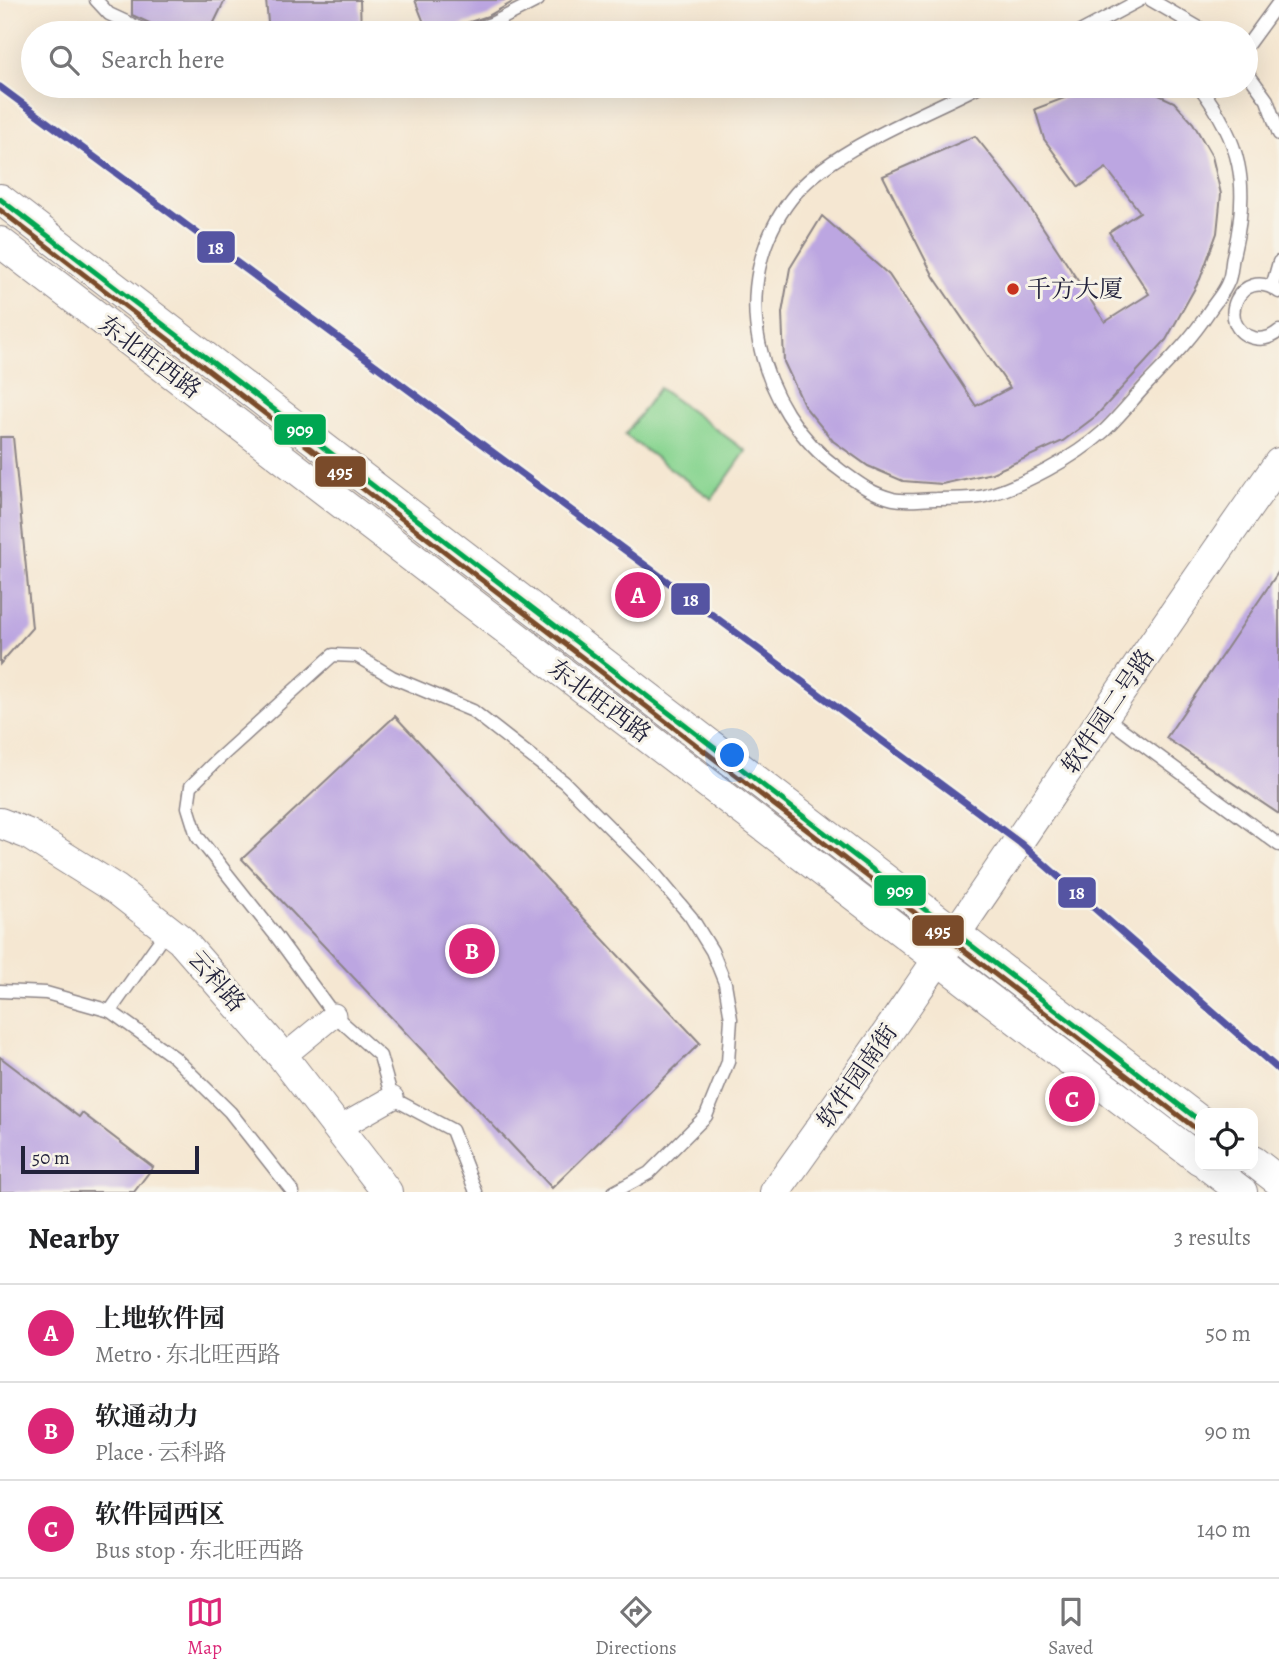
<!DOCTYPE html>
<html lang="en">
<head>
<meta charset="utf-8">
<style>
  :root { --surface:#fff; --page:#f6f6f6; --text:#202124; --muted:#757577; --line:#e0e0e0; --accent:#db2777 }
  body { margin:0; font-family:Alegreya,"Noto Serif SC",serif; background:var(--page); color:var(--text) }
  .controls { position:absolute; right:21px; bottom:21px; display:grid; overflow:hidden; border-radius:14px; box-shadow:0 7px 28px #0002 }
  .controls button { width:63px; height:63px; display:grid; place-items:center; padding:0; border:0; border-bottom:2px solid var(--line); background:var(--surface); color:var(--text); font:35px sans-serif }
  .scale { position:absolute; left:21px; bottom:18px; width:178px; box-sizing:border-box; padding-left:7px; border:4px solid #22223b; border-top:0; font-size:19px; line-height:24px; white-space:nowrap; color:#22223b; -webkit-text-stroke:5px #f7f3e8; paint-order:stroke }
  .you { position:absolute; left:733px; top:756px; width:24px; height:24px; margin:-18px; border:5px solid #fff; border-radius:50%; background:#1a73e8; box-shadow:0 0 0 10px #1a73e833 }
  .badge { display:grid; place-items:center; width:46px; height:46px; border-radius:50%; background:var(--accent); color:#fff; font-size:23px; font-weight:700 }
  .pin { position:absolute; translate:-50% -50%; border:4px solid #fff; box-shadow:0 2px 7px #0006 }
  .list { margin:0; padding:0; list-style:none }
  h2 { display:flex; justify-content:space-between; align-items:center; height:91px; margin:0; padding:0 28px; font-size:30px }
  h2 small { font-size:23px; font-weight:400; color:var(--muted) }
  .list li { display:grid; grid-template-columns:46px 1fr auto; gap:21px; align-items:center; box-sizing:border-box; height:98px; padding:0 28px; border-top:2px solid var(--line) }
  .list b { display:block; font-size:26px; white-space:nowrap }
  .list p { margin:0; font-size:23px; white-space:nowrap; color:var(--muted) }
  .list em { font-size:23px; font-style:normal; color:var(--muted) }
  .icon { flex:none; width:38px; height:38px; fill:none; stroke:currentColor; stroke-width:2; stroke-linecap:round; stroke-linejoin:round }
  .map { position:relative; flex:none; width:1279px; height:1192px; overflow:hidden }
  .search { position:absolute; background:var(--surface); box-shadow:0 7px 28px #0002; left:21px; right:21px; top:21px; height:77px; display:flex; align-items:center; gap:18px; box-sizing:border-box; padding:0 24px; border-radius:38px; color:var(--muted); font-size:26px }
  .sheet { height:385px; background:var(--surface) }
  nav { display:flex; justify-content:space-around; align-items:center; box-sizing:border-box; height:98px; border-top:2px solid var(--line); background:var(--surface); font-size:19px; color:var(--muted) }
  nav a { display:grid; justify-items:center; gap:4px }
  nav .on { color:var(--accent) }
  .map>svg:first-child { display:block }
  .pitch { fill:#8ad592; stroke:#567c66; stroke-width:2 }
  .building { fill:#bca6e1 }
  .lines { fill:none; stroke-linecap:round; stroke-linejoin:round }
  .service-casing { stroke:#8c8486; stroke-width:15 }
  .minor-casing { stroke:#8c8486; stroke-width:25 }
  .tertiary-casing { stroke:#8c8486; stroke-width:32 }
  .service { stroke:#fff; stroke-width:12 }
  .minor { stroke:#fff; stroke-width:23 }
  .tertiary { stroke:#fff; stroke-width:30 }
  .bus-1-casing { stroke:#f7f3e8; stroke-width:10 }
  .bus-2-casing { stroke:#f7f3e8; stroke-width:10 }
  .bus-1 { stroke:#00a651; stroke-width:5 }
  .bus-2 { stroke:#7a4b2a; stroke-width:5 }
  .metro-1-casing { stroke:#f7f3e8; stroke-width:12 }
  .metro-1 { stroke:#5554a2; stroke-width:7 }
  .poi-dot { fill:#c8321e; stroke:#f7f3e8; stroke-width:2.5 }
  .labels { text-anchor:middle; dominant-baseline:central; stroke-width:6; stroke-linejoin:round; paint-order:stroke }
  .poi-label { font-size:24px; fill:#22223b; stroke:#f7f3e8; text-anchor:start }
  .street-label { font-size:24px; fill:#22223b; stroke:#f7f3e8 }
  .line-badge { stroke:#f7f3e8; stroke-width:2.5 }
  .badge-label { font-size:19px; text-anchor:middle; font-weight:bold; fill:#fff }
</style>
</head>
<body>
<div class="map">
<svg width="1279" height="1192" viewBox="0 0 1279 1192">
  <rect width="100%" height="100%" fill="#f7f3e8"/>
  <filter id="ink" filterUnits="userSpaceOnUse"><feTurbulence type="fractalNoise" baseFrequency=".0143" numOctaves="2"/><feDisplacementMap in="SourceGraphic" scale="14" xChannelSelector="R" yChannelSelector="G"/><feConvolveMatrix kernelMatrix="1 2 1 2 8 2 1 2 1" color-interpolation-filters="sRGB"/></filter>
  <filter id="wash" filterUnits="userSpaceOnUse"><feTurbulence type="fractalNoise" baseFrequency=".00686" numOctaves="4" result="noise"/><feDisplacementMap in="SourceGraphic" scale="28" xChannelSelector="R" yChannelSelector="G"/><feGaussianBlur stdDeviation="1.57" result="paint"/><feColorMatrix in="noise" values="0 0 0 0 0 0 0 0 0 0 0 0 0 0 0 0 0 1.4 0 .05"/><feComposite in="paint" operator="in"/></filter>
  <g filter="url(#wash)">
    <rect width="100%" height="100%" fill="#f5e7d2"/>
    <polygon class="pitch" points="659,388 746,451 712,499 625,435"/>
    <g id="blocks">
      <g class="building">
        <polygon points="132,0 225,0 209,33 159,33 154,25 132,15"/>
        <polygon points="266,0 360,0 361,33 269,33"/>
        <polygon points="415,0 516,0 488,16 460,25 454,33 428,33"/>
        <polygon points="1096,86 1133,86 1146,89 1174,102 1193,123 1212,156 1221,194 1217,233 1200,279 1166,340 1096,416 1063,441 992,473 942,484 903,481 868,466 833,441 805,407 784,362 782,313 790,268 822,216 889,275 976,406 1010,388 934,277 883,176 975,136 1019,191 1105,322 1149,294 1109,232 1140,212 1106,168 1079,187 1044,139 1035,109"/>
        <polygon points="0,437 13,437 32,628 0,664"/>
        <polygon points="1279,571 1279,814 1166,738"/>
        <polygon points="395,716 700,1043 552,1188 242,859"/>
        <polygon points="0,1057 79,1117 82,1113 153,1167 134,1192 0,1192"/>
      </g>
    </g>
  </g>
  <g filter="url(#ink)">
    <use href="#blocks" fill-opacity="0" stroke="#8c8486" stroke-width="2"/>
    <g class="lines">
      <g class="service-casing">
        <g id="service">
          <polyline points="96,0 109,14 150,33"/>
          <polyline points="1151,0 1208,33"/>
          <polyline points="463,33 491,24 538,0"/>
          <polyline points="1078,33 1140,0"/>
          <polyline points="1246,47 1279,2"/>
          <polyline points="1246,71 1267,100 1279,134"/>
          <path d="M 979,86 C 924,115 828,150 791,199 C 725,284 756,409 840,470 C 858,483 870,493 893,499 C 906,502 922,499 936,499 C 951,498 969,500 985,496 C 1022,486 1074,458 1103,432 C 1119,417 1133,399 1148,383 C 1170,360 1191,339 1208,313 C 1214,303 1224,293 1228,282 C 1232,274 1231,262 1234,252 C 1250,185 1241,141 1199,86"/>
          <polyline points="1272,287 1279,262"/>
          <path d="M 1279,292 C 1240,263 1213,327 1254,338 C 1263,340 1272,337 1279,331"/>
          <polyline points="1104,716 1279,845"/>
          <polyline points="0,991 46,993 110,1011 168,929"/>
          <polyline points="110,1011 174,1057 230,1112 293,1192"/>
          <polyline points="476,1192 452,1130 392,1098 380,1056 334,1015 277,937 197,836 188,807 191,786 215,762 333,655 357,656 392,677 473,711 564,782 649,867 691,917 712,951 725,983 731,1019 728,1062 706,1116 649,1173 614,1192"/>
        </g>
      </g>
      <g class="minor-casing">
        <g id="minor">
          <polyline points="283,1057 334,1015"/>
          <polyline points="339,1128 392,1098"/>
        </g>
      </g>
      <g class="tertiary-casing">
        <g id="tertiary">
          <polyline points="0,199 1200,1121"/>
          <polyline points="0,242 1200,1160"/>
          <polyline points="0,823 28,834 117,890 181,940 283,1057 387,1192"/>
          <polyline points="1253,1161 1279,1181"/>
          <polyline points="1208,1166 1242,1192"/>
          <path d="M 775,1192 C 948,952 1108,704 1279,463"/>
        </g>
      </g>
      <use href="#service" class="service"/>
      <use href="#minor" class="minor"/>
      <use href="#tertiary" class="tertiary"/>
      <g class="bus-1-casing">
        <polyline id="bus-1" points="0,199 1200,1121"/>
      </g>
      <g class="bus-2-casing">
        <polyline id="bus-2" points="0,210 1195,1128"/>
      </g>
      <use href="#bus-1" class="bus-1"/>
      <use href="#bus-2" class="bus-2"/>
      <g class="metro-1-casing">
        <polyline id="metro-1" points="0,87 1020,843 1279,1070"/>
      </g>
      <use href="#metro-1" class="metro-1"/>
    </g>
  </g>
  <circle class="poi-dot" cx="1013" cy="289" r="7"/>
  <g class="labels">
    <g class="poi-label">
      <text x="1027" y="289">千方大厦</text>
    </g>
    <g class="street-label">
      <text transform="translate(150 357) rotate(37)">东北旺西路</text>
      <text transform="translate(600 701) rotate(37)">东北旺西路</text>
      <text transform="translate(1108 711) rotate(-56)">软件园二号路</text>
      <text transform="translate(217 981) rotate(49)">云科路</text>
      <text transform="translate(857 1076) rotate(-55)">软件园南街</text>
    </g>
  </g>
  <g class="line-badge">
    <rect x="196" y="230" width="40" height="34" rx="7" fill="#5554a2"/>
    <rect x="273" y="413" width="54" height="33" rx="7" fill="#00a651"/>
    <rect x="314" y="455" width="53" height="33" rx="7" fill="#7a4b2a"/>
    <rect x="670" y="582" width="41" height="34" rx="7" fill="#5554a2"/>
    <rect x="873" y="874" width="54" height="33" rx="7" fill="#00a651"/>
    <rect x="1057" y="876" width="40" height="33" rx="7" fill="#5554a2"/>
    <rect x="911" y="914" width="54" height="33" rx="7" fill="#7a4b2a"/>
  </g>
  <g class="badge-label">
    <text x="216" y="254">18</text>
    <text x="300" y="436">909</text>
    <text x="340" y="478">495</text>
    <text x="691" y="606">18</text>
    <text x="900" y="897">909</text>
    <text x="1077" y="899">18</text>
    <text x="938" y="937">495</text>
  </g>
</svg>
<div class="controls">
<button><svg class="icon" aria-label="locate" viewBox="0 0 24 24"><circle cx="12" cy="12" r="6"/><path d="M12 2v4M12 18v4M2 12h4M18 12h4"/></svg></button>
</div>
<div class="scale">50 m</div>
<div class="you"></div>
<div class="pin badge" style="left:638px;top:595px">A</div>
<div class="pin badge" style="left:472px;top:951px">B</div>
<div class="pin badge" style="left:1072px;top:1099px">C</div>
<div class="search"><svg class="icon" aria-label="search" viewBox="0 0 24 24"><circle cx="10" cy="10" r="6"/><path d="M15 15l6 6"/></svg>Search here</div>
</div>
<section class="sheet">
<h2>Nearby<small>3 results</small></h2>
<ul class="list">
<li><span class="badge">A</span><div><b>上地软件园</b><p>Metro · 东北旺西路</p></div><em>50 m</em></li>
<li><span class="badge">B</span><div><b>软通动力</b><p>Place · 云科路</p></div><em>90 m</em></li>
<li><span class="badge">C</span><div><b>软件园西区</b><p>Bus stop · 东北旺西路</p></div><em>140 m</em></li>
</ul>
</section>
<nav>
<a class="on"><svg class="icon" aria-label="map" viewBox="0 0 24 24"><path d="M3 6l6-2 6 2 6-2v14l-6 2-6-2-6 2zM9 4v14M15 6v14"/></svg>Map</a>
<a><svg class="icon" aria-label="directions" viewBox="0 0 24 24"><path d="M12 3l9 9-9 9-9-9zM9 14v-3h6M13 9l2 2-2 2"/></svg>Directions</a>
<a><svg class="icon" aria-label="saved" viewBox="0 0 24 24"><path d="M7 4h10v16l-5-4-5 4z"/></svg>Saved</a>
</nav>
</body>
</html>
